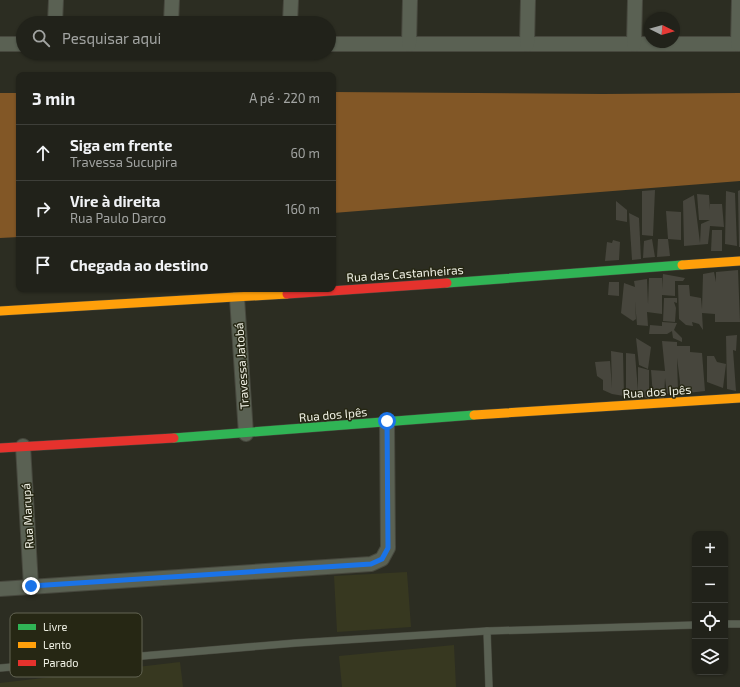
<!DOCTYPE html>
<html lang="pt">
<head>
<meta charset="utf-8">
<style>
  :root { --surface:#21221a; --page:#2d2f27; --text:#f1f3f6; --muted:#a2a4a2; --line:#3e3f39 }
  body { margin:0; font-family:"Exo 2",sans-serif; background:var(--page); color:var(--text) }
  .controls { position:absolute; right:12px; bottom:12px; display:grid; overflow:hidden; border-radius:8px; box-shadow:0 1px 3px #0004 }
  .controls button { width:36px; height:36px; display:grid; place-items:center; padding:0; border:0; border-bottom:1px solid var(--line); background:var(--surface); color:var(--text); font:20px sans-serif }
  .compass { position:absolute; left:644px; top:12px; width:36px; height:36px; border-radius:50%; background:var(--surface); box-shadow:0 1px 3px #0004; rotate:95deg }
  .stop { position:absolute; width:12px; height:12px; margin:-9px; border:3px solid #1a73e8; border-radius:50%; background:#fff }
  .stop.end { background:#1a73e8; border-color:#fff; box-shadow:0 1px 4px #0008 }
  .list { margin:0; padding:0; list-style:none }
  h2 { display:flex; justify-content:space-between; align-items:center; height:52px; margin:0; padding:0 16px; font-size:17px }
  h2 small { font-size:13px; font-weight:400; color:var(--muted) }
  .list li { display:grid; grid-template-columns:26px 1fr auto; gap:12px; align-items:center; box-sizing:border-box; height:56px; padding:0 16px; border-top:1px solid var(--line) }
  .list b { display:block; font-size:15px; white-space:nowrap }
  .list p { margin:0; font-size:13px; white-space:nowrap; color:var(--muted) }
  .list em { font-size:13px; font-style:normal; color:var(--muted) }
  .icon { flex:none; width:22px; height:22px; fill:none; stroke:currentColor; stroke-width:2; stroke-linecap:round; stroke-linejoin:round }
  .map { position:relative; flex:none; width:740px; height:687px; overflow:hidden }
  .search { position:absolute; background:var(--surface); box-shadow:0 1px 3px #0004; left:16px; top:16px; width:320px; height:44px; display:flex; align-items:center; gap:10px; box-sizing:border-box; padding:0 14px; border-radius:22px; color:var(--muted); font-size:15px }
  .panel { position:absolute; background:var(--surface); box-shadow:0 1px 3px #0004; left:16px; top:72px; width:320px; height:220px; border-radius:8px }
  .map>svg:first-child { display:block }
  .built { fill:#373820 }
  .forest { fill:#825726 }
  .building { fill:#47463d }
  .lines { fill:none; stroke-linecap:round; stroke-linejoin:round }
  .lane-casing { stroke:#47483e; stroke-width:8 }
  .street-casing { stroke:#47483e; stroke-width:16 }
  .fast-casing { stroke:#47483e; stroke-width:10 }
  .slow-casing { stroke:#47483e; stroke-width:10 }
  .jam-casing { stroke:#47483e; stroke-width:10 }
  .lane { stroke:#5a6153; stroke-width:7 }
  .street { stroke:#5a6153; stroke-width:14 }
  .fast { stroke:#30b455; stroke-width:9 }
  .slow { stroke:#ff9f0a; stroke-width:9 }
  .jam { stroke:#e5322d; stroke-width:9 }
  .route { stroke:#1a73e8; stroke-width:5 }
  .labels { text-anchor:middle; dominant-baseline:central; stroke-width:3; stroke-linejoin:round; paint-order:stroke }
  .street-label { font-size:12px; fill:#f0f1e5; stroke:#262714 }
  .key { fill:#262714; stroke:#636453; stroke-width:1 }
  .key-label { font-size:11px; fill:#f0f1e5 }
</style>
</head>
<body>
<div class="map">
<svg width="740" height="687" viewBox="0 0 740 687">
  <rect width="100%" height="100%" fill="#2c2d22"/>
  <g class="built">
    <polygon points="407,572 411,627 337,632 334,576"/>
    <polygon points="454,645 456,687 342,687 339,656"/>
    <polygon points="180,662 183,687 0,687 0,683"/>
  </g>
  <g class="forest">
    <polygon points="333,92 603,94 740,93 740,181 333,213"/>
    <polygon points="0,93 19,93 19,237 0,238"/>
  </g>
  <g class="building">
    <polygon points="655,190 653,236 642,235 642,191"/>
    <polygon points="740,190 740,247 739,247 738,191"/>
    <polygon points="726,191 735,193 737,246 725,244"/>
    <polygon points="697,194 709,195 710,210 710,204 722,204 724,227 710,226 708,244 684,246 683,201 694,195 700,243 701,224 710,220 699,220"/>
    <polygon points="616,201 627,210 627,222 616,220"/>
    <polygon points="666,211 681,212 681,240 668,239"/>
    <polygon points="629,213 639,218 641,259 632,260"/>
    <polygon points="712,230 722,230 722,251 711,251"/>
    <polygon points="652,239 655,257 643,258 644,241"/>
    <polygon points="658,239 668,239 670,256 657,257"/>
    <polygon points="613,240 620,242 619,260 605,261 607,242 612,243"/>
    <polygon points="738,270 740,322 715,322 715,314 702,313 703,330 699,324 692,322 693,326 686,325 679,319 678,285 689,285 690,296 701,298 702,309 703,274 714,272 716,282 716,272"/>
    <polygon points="663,274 685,278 683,281 675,281 675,296 662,295 662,314 647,312 648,326 637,325 635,301 636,319 633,321 621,313 624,283 635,287 634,281 647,279 648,304 649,278 662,278 662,289"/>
    <polygon points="609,282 619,282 619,296 608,295"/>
    <polygon points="664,298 677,298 677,303 674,302 676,308 675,322 663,321"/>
    <polygon points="662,322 677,323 674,330 682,338 682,342 673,338 672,331 667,334 649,334 650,325 662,326"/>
    <polygon points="737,335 736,351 733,350 736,391 727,389 726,336"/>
    <polygon points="636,338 651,347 648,369 639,365"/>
    <polygon points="662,341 677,342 677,346 690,346 690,352 702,353 705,391 679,394 680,382 677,358 678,392 667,394 665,378 664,399 653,396 651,370 665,371"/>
    <polygon points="611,351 623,353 624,396 612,394 603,390 603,380 597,376 595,362 610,361 612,388"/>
    <polygon points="626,353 635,354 638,391 638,367 649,370 649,399 639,395 626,393"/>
    <polygon points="707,356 714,356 717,362 726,364 723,388 707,382"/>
  </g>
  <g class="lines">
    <g class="lane-casing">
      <g id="lane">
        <polyline points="725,624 740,624"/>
        <polyline points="487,631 489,687"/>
        <polyline points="0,668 296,643 487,631 695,625"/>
      </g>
    </g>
    <g class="street-casing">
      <g id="street">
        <polyline points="55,23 56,0"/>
        <polyline points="171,23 172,0"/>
        <polyline points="290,23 291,0"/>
        <polyline points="0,44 23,44"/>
        <polyline points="329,44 740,44"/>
        <polyline points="409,44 410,0"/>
        <polyline points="527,44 528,0"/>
        <polyline points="634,44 635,0"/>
        <polyline points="738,44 739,0"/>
        <polyline points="237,298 246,434"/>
        <polyline points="23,446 31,586"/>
        <polyline points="0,589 371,564 382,559 388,548 387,421"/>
      </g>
    </g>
    <g class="fast-casing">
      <g id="fast">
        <polyline points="447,283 682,265"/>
        <polyline points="174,438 474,415"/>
      </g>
    </g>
    <g class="slow-casing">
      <g id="slow">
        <polyline points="682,265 740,261"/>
        <polyline points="0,311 287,294"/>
        <polyline points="474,415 740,398"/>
      </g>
    </g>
    <g class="jam-casing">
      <g id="jam">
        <polyline points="287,294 447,283"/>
        <polyline points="0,448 174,438"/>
      </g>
    </g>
    <use href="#lane" class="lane"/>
    <use href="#street" class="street"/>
    <use href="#fast" class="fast"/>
    <use href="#slow" class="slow"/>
    <use href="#jam" class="jam"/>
  </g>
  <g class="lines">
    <polyline class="route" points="31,586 371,564 382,559 388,548 387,421"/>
  </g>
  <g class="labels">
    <g class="street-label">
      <text transform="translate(405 273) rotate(-4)">Rua das Castanheiras</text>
      <text transform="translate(241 366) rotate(-94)">Travessa Jatobá</text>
      <text transform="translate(657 391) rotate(-4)">Rua dos Ipês</text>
      <text transform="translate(333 414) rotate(-5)">Rua dos Ipês</text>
      <text transform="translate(27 516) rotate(-93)">Rua Marupá</text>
    </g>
  </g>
  <rect x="10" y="613" width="132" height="64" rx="6" class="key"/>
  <rect x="18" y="624" width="18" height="6" fill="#30b455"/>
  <rect x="18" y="642" width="18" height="6" fill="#ff9f0a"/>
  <rect x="18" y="660" width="18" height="6" fill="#e5322d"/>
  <g class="key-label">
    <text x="43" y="631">Livre</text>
    <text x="43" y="649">Lento</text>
    <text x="43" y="667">Parado</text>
  </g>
</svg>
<div class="controls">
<button>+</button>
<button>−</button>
<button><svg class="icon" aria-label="locate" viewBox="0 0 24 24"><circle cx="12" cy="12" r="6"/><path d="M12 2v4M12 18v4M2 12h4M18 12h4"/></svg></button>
<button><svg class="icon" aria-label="layers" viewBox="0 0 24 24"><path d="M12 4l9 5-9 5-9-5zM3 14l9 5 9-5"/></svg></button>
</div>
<svg class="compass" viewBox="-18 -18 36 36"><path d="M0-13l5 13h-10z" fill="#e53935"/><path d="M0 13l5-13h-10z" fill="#a2a4a2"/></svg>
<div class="stop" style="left:387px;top:421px"></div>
<div class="stop end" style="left:31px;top:586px"></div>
<div class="search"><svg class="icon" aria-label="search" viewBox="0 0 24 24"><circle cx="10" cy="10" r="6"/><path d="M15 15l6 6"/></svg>Pesquisar aqui</div>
<section class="panel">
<h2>3 min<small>A pé · 220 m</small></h2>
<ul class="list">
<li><svg class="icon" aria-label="ahead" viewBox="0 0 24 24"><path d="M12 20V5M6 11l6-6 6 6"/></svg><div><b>Siga em frente</b><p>Travessa Sucupira</p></div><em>60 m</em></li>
<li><svg class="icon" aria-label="right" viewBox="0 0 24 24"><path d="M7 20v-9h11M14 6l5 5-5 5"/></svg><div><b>Vire à direita</b><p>Rua Paulo Darco</p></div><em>160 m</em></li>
<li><svg class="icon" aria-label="arrive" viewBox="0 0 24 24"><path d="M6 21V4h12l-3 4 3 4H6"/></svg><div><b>Chegada ao destino</b></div></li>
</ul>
</section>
</div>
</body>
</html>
